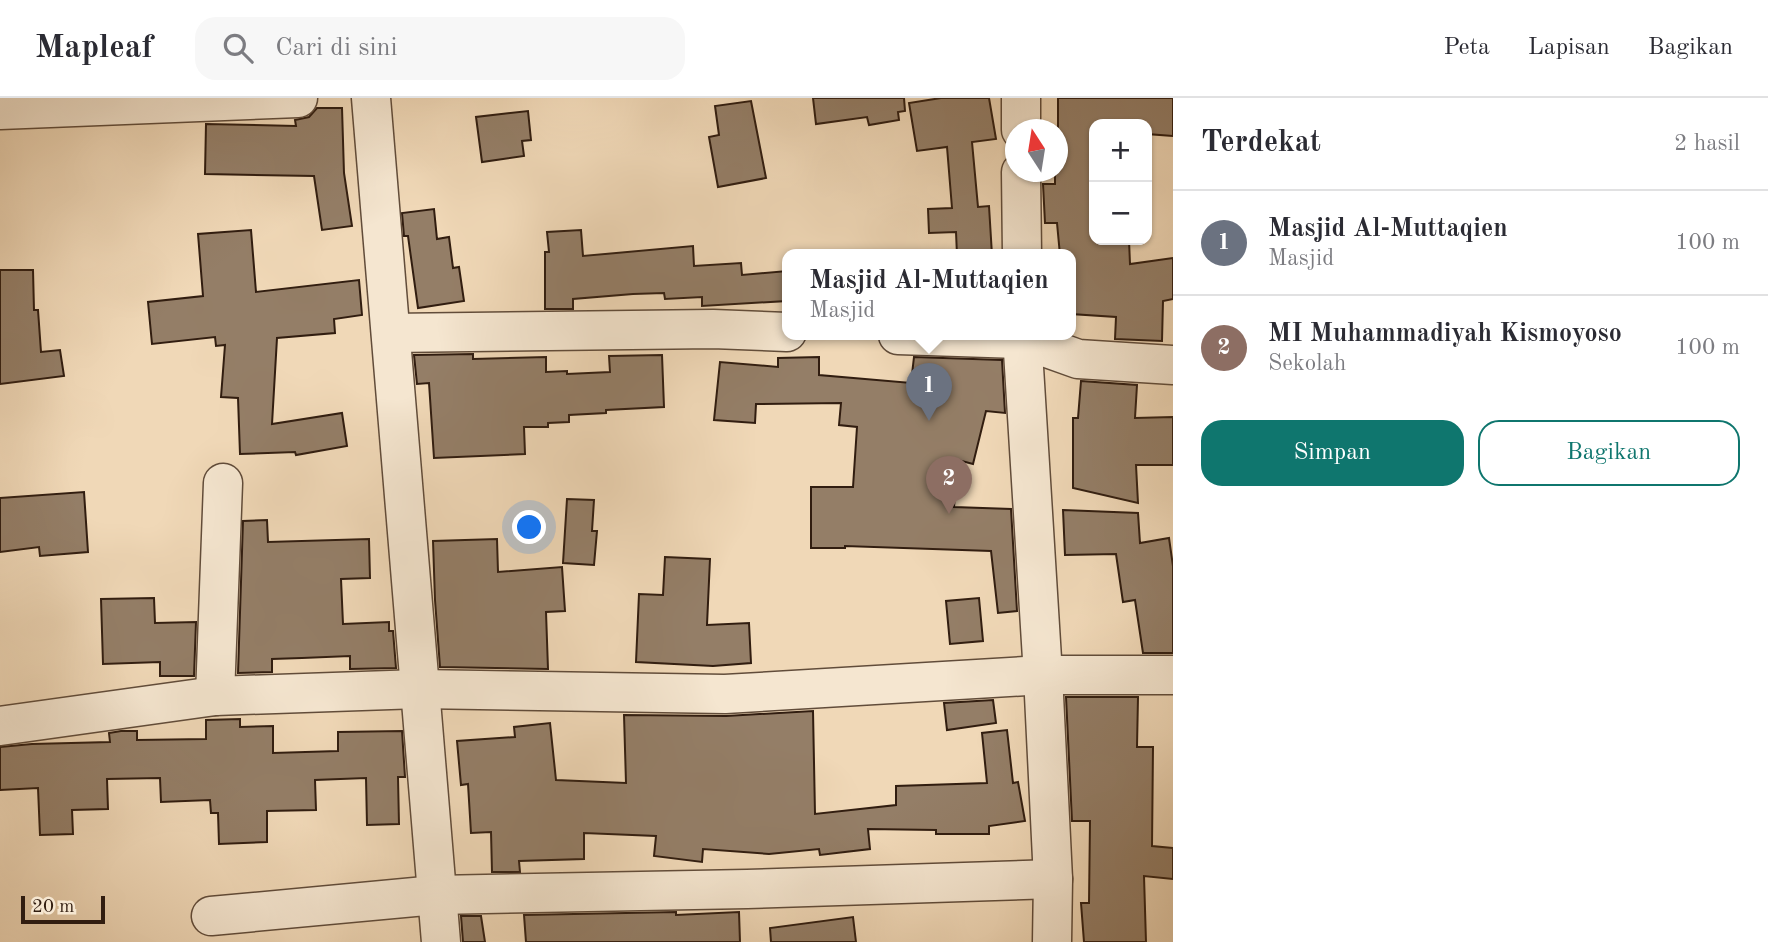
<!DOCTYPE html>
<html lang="id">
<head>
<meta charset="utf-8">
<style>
  :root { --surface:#fff; --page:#f7f7f7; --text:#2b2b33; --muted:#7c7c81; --line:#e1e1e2; --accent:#0f766e }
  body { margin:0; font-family:"Old Standard TT",serif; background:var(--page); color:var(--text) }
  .controls { position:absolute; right:21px; top:21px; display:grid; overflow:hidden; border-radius:14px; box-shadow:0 2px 5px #0004 }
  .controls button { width:63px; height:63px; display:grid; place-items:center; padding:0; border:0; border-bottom:2px solid var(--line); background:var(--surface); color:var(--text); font:35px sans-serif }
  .compass { position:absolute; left:1005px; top:21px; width:63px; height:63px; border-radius:50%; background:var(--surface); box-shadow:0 2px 5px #0004; rotate:348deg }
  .scale { position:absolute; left:21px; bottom:18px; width:84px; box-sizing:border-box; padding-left:7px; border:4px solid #311d10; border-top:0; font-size:19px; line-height:24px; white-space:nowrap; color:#311d10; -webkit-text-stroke:5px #f5e6d0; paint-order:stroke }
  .you { position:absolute; left:530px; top:430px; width:24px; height:24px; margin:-18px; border:5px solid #fff; border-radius:50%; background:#1a73e8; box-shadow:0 0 0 10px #1a73e833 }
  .badge { display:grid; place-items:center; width:46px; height:46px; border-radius:50%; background:var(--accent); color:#fff; font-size:23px; font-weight:700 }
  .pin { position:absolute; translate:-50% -58px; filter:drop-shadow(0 2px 4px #0008) }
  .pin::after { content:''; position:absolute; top:37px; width:24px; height:21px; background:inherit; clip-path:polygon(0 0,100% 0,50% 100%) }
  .popup { position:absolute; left:782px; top:151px; width:294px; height:91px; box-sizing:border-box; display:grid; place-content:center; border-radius:14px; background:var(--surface); filter:drop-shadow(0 2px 5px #0005); font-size:23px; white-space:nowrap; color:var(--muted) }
  .popup b { font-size:26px; color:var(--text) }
  .popup::after { content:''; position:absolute; left:50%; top:100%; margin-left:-14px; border:14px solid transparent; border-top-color:var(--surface) }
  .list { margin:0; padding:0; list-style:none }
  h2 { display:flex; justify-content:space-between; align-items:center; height:91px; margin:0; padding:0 28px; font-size:30px }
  h2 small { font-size:23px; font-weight:400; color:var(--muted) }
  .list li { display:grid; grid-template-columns:46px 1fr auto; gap:21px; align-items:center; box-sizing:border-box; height:105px; padding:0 28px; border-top:2px solid var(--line) }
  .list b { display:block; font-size:26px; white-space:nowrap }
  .list p { margin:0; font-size:23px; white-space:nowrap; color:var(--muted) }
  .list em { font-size:23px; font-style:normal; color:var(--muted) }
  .actions { display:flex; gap:14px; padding:21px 28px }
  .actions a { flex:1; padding:16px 0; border:2px solid var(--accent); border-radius:21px; text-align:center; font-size:24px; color:var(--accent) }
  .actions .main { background:var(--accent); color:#fff }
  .icon { flex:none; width:38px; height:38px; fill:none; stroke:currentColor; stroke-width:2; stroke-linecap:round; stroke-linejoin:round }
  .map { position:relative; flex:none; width:1173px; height:844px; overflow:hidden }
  header { display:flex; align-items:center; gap:42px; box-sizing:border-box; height:98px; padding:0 35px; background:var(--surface); border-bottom:2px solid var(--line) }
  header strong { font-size:33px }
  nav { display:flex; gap:38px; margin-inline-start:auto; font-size:24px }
  .search { width:490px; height:63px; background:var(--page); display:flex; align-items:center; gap:18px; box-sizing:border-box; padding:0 24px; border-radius:21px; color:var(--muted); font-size:26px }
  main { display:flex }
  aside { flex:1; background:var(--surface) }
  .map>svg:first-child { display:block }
  .building { fill:#947e67; stroke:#311d10; stroke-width:2 }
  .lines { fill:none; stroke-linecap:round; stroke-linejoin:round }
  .minor-casing { stroke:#614c3a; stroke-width:41 }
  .minor { stroke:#f5e6d0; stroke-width:38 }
</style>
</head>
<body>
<header>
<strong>Mapleaf</strong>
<div class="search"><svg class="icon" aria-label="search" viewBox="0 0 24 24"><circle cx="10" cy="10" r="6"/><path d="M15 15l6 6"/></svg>Cari di sini</div>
<nav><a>Peta</a><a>Lapisan</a><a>Bagikan</a></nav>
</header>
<main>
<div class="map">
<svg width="1173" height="844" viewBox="0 0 1173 844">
  <rect width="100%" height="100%" fill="#f0d8b7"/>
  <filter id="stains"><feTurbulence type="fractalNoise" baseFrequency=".00286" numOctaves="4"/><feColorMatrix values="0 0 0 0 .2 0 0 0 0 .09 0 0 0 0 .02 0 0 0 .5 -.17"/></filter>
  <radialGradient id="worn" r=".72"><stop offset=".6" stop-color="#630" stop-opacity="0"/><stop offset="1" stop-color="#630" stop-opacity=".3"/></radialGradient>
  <g class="building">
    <polygon points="813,0 904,0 905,13 898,14 899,22 869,27 867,19 816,26"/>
    <polygon points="941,0 989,0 996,41 972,44 978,109 989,108 992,157 957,157 956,134 929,135 928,111 952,110 947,49 917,53 909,5"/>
    <polygon points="1058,0 1173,0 1173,38 1147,36 1147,26 1094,26 1094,142 1129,142 1130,166 1173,160 1173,201 1163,203 1162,243 1115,241 1116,219 1071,216 1071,157 1060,157 1057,125 1045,125 1043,86 1055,86 1055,74 1058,74"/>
    <polygon points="751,3 766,80 718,89 709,39 719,37 715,8"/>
    <polygon points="317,10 342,10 344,75 352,128 322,132 314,78 205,76 206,26 296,28 295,22 309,19"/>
    <polygon points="528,13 531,42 522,43 524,58 482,64 476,19"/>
    <polygon points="434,111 437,141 449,139 453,170 459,169 464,203 418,210 408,138 404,138 402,115"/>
    <polygon points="251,132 256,194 359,182 362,217 334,221 335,235 277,240 272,326 342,315 347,348 296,357 295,354 240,356 238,300 221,299 225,247 216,248 215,239 152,246 148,204 203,198 198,136"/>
    <polygon points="581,132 583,158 693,148 694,168 741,165 742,177 787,173 787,203 702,208 702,199 665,201 664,195 633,196 573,201 573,211 545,211 545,154 549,154 547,134"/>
    <polygon points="0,172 33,172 34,212 38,212 41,254 60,252 64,278 0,286"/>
    <polygon points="473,256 473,261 546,259 546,274 567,273 567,276 610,274 609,258 662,257 664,309 606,312 606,315 569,317 569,324 548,325 548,329 524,329 525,356 434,360 429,285 417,286 414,257"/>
    <polygon points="819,259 819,277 911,285 914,259 1002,262 1005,315 986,313 973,366 958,362 954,409 1011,411 1017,513 998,515 991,453 845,448 845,450 811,450 811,389 853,389 857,329 839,327 841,305 756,306 755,325 714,322 720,264 778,269 778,260"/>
    <polygon points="1081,283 1137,287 1135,320 1173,319 1173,367 1136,367 1138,405 1073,390 1073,320 1078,320"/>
    <polygon points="84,394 88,454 40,458 39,449 0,454 0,400"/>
    <polygon points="567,401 594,402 592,433 597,433 594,467 563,465"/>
    <polygon points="1063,412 1138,415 1140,445 1169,440 1173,468 1173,555 1143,555 1135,502 1123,504 1116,456 1065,457"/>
    <polygon points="267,422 268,444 369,441 370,480 341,481 343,526 389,524 389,533 393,533 396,570 350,571 350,558 302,560 272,561 272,574 238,575 243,423"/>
    <polygon points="497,441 498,474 562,469 565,513 546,514 548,571 440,569 435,502 433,443"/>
    <polygon points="665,459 710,461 707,527 749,525 751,565 713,568 636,564 639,496 663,497"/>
    <polygon points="154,500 155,525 196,524 194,578 160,578 160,564 103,566 101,501"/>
    <polygon points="979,500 983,543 950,546 946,503"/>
    <polygon points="1066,599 1138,599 1137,649 1153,649 1152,748 1173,750 1173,781 1144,778 1146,844 1084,844 1081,805 1089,805 1090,723 1072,723"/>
    <polygon points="993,602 996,625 947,632 944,605"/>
    <polygon points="813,613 815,716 896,707 896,688 987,685 982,635 1007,632 1013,685 1018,684 1025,723 989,728 989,736 936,736 936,732 868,731 870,751 820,757 819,751 769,756 703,751 702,764 654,758 656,738 584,735 584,761 519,763 520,774 492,774 491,734 471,735 468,686 461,687 457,643 515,639 514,629 550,625 556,682 626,685 624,617 726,618"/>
    <polygon points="240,621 240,629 273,628 273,655 338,653 338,634 402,633 405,679 398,679 399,726 367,727 366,680 315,682 316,712 267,713 267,744 219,746 218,715 211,715 210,702 161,704 160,680 107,681 108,711 72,712 73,736 40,737 38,690 0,692 0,649 32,646 110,644 109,635 121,633 137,633 137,642 206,641 206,622"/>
    <polygon points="676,814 676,817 739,814 740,844 526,844 524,817"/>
    <polygon points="461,818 481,818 485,844 463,844"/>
    <polygon points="853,819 856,844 771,844 770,830"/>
  </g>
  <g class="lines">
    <g class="minor-casing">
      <g id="minor">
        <polyline points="371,0 441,844"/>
        <polyline points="1021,0 1021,32"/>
        <polyline points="0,12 298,0"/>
        <polyline points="1021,74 1022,157"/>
        <polyline points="391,235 713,231 787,234"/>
        <polyline points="898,237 1022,241 1078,261 1173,267"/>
        <polyline points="1022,237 1043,577 1053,781 1052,844"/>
        <polyline points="215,598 223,385"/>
        <polyline points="0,628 215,598 419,591 725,596 1043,577 1173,577"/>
        <polyline points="211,818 436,797 747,791 1053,781"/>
      </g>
    </g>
    <use href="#minor" class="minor"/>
  </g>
  <rect width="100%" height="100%" filter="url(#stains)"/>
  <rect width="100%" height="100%" fill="url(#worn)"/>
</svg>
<div class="controls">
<button>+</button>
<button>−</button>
</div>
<svg class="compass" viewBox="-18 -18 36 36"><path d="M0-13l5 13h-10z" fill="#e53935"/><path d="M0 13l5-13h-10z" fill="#7c7c81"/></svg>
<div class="scale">20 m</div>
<div class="you"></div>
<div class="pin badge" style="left:929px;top:323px;background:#6b7280">1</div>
<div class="popup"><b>Masjid Al-Muttaqien</b>Masjid</div>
<div class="pin badge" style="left:949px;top:416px;background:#8d6e63">2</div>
</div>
<aside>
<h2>Terdekat<small>2 hasil</small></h2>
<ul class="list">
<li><span class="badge" style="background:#6b7280">1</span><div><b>Masjid Al-Muttaqien</b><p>Masjid</p></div><em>100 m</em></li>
<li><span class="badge" style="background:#8d6e63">2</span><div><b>MI Muhammadiyah Kismoyoso</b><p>Sekolah</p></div><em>100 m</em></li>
</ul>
<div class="actions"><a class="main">Simpan</a><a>Bagikan</a></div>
</aside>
</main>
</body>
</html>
